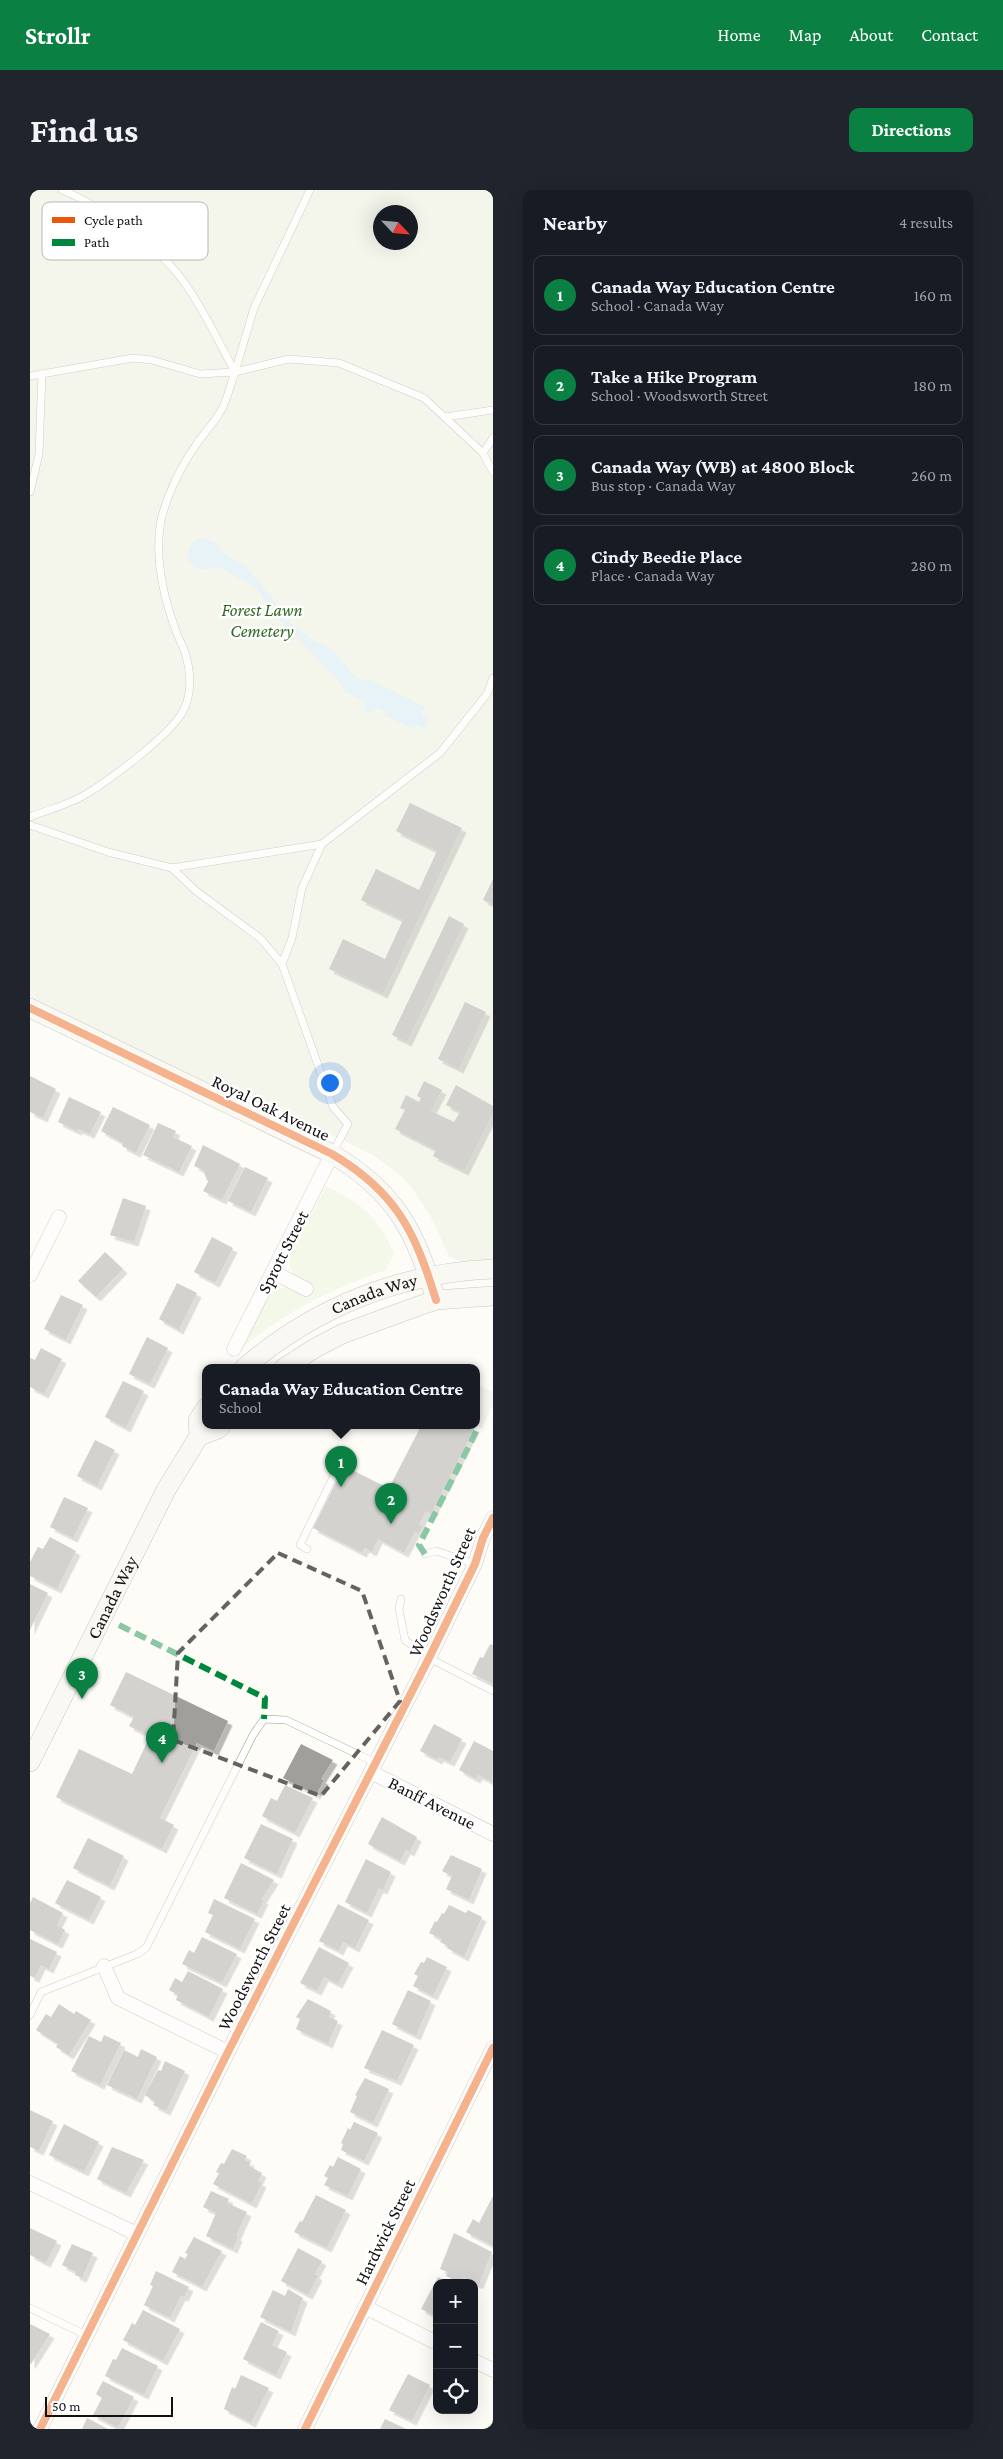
<!DOCTYPE html>
<html lang="en">
<head>
<meta charset="utf-8">
<style>
  :root { --surface:#171b24; --page:#20242c; --text:#f1f3f6; --muted:#9ea1a6; --line:#363941; --accent:#0b8043 }
  body { margin:0; font-family:"Crimson Pro",serif; background:var(--page); color:var(--text) }
  .controls { position:absolute; right:15px; bottom:15px; display:grid; overflow:hidden; border-radius:10px; box-shadow:0 5px 20px #0002 }
  .controls button { width:45px; height:45px; display:grid; place-items:center; padding:0; border:0; border-bottom:1px solid var(--line); background:var(--surface); color:var(--text); font:25px sans-serif }
  .compass { position:absolute; left:343px; top:15px; width:45px; height:45px; border-radius:50%; background:var(--surface); box-shadow:0 5px 20px #0002; rotate:116deg }
  .scale { position:absolute; left:15px; bottom:12px; width:128px; box-sizing:border-box; padding-left:5px; border:2px solid #111; border-top:0; font-size:14px; line-height:18px; white-space:nowrap; color:#111; -webkit-text-stroke:4px #fff; paint-order:stroke }
  .you { position:absolute; left:299px; top:892px; width:18px; height:18px; margin:-12px; border:4px solid #fff; border-radius:50%; background:#1a73e8; box-shadow:0 0 0 8px #1a73e833 }
  .badge { display:grid; place-items:center; width:32px; height:32px; border-radius:50%; background:var(--accent); color:#fff; font-size:16px; font-weight:700 }
  .pin { position:absolute; translate:-50% -41px; filter:drop-shadow(0 1px 2px #0008) }
  .pin::after { content:''; position:absolute; top:26px; width:18px; height:15px; background:inherit; clip-path:polygon(0 0,100% 0,50% 100%) }
  .popup { position:absolute; left:172px; top:1174px; width:278px; height:65px; box-sizing:border-box; display:grid; place-content:center; border-radius:10px; background:var(--surface); filter:drop-shadow(0 1px 4px #0005); font-size:16px; white-space:nowrap; color:var(--muted) }
  .popup b { font-size:19px; color:var(--text) }
  .popup::after { content:''; position:absolute; left:50%; top:100%; margin-left:-10px; border:10px solid transparent; border-top-color:var(--surface) }
  .list { margin:0; padding:0; list-style:none }
  h2 { display:flex; justify-content:space-between; align-items:center; height:65px; margin:0; padding:0 20px; font-size:21px }
  h2 small { font-size:16px; font-weight:400; color:var(--muted) }
  .list li { display:grid; grid-template-columns:32px 1fr auto; gap:15px; align-items:center; box-sizing:border-box; height:80px; margin:0 10px 10px; padding:0 10px; border:1px solid var(--line); border-radius:10px }
  .list b { display:block; font-size:19px; white-space:nowrap }
  .list p { margin:0; font-size:16px; white-space:nowrap; color:var(--muted) }
  .list em { font-size:16px; font-style:normal; color:var(--muted) }
  .icon { flex:none; width:28px; height:28px; fill:none; stroke:currentColor; stroke-width:2; stroke-linecap:round; stroke-linejoin:round }
  .map { position:relative; flex:none; width:463px; height:2239px; overflow:hidden; border-radius:10px }
  header { display:flex; align-items:center; gap:30px; box-sizing:border-box; height:70px; padding:0 25px; background:var(--accent); color:#fff }
  header strong { font-size:24px }
  nav { display:flex; gap:28px; margin-inline-start:auto; font-size:18px }
  .intro { display:flex; align-items:center; justify-content:space-between; box-sizing:border-box; height:120px; padding:0 30px }
  h1 { margin:0; font-size:35px }
  .button { padding:12px 22px; border-radius:10px; background:var(--accent); color:#fff; font-size:18px; font-weight:700 }
  main { display:flex; gap:30px; padding:0 30px }
  aside { flex:1; background:var(--surface); border-radius:10px; box-shadow:0 5px 20px #0002 }
  .map>svg:first-child { display:block }
  .green { fill:#e7f3d7 }
  .cemetery { fill:#e9eedb; fill-rule:evenodd }
  .plaza { fill:#edebe2 }
  .water { fill:#cde8f7 }
  .building { fill:#a19f9c; filter:url(#shadow) }
  .lines { fill:none; stroke-linecap:round; stroke-linejoin:round }
  .lane-casing { stroke:#979795; stroke-width:8 }
  .street-casing { stroke:#979795; stroke-width:15 }
  .secondary-casing { stroke:#8e8d8b; stroke-width:20 }
  .lane { stroke:#fffffe; stroke-width:7 }
  .street { stroke:#fffffe; stroke-width:14 }
  .secondary { stroke:#f6f4eb; stroke-width:19 }
  .quiet { stroke:#00873e; stroke-width:6; stroke-dasharray:12 6; stroke-linecap:butt }
  .cycleway-casing { stroke:#fff; stroke-width:11 }
  .cycleway { stroke:#e8590c; stroke-width:8 }
  .marked { fill:none; stroke:#646362; stroke-width:4; stroke-dasharray:10 6; stroke-linejoin:round }
  .labels { text-anchor:middle; dominant-baseline:central; stroke-width:5; stroke-linejoin:round; paint-order:stroke }
  .park-label { font-size:18px; font-style:italic; fill:#2f6b1f; stroke:#fff }
  .street-label { font-size:18px; fill:#111; stroke:#fff }
  .key { fill:#fff; stroke:#b8b8b8; stroke-width:1 }
  .key-label { font-size:14px; fill:#111 }
</style>
</head>
<body>
<header>
<strong>Strollr</strong>
<nav><a>Home</a><a>Map</a><a>About</a><a>Contact</a></nav>
</header>
<div class="intro"><h1>Find us</h1><a class="button">Directions</a></div>
<main>
<div class="map">
<svg width="463" height="2239" viewBox="0 0 463 2239">
  <defs>
    <filter id="shadow"><feDropShadow dx="4.5" dy="4.5" stdDeviation="0" flood-color="#0004"/></filter>
  </defs>
  <rect width="100%" height="100%" fill="#fdfcf7"/>
  <path class="green" d="M 296,996 C 332,1014 347,1025 364,1063 L 356,1080 C 303,1098 254,1122 211,1159 L 209,1157 L 240,1102 C 255,1093 265,1099 279,1106 L 284,1098 L 261,1082 L 259,1066 Z"/>
  <path class="cemetery" d="M 0,0 L 463,0 L 463,1070 L 433,1072 L 419,1066 L 401,1027 L 382,998 L 371,986 L 343,965 L 281,935 L 171,891 L 0,807 ZM 350,22 L 380,22 L 380,52 L 350,52 Z"/>
  <polygon class="plaza" points="446,1194 463,1202 463,1215 452,1238 446,1235"/>
  <path class="water" d="M 174,348 L 186,353 L 198,366 L 216,376 L 245,412 L 254,428 L 282,450 L 300,458 L 327,488 L 332,491 L 338,489 L 395,517 L 391,525 L 399,529 L 395,539 L 386,535 L 384,539 L 354,525 L 356,522 L 345,517 L 341,522 L 336,523 L 334,517 L 336,512 L 315,502 L 309,491 L 241,421 L 227,398 L 189,377 C 174,378 167,385 157,367 C 159,356 163,349 174,348 Z"/>
  <g class="building">
    <polygon points="380,613 432,638 353,804 299,779 313,749 355,769 373,730 331,710 346,679 389,700 407,661 366,641"/>
    <polygon points="463,689 463,715 453,710"/>
    <polygon points="419,726 434,734 377,852 362,845"/>
    <polygon points="435,812 456,822 429,879 408,869"/>
    <polygon points="0,886 26,899 13,928 0,922"/>
    <polygon points="394,891 412,900 401,921 424,932 430,922 416,915 426,895 463,916 463,923 434,981 403,966 406,960 365,939 375,920 370,918 376,905 389,912 391,908 387,906"/>
    <polygon points="39,907 71,922 60,944 48,939 47,941 28,932"/>
    <polygon points="83,917 120,935 106,963 92,956 93,953 71,941"/>
    <polygon points="128,933 146,941 143,947 162,956 149,982 113,965"/>
    <polygon points="173,955 210,974 192,1010 173,1001 178,992 173,980 164,976"/>
    <polygon points="215,977 238,988 221,1022 198,1011"/>
    <polygon points="93,1008 116,1016 104,1052 80,1045"/>
    <polygon points="182,1047 203,1058 185,1093 164,1082"/>
    <polygon points="75,1062 93,1079 66,1107 48,1091"/>
    <polygon points="147,1093 167,1103 149,1140 129,1129"/>
    <polygon points="31,1105 53,1115 36,1150 14,1139"/>
    <polygon points="117,1147 138,1158 120,1194 99,1184"/>
    <polygon points="11,1158 32,1169 14,1204 0,1197 0,1168 5,1170"/>
    <polygon points="93,1191 114,1201 96,1238 75,1227"/>
    <polygon points="391,1236 445,1237 401,1324 396,1321 389,1335 393,1336 389,1344 385,1342 374,1363 348,1349 342,1362 335,1358 332,1363 283,1338 314,1276 352,1295 351,1299 357,1302"/>
    <polygon points="65,1250 85,1260 67,1296 47,1286"/>
    <polygon points="34,1307 58,1318 43,1348 20,1337"/>
    <polygon points="20,1347 46,1361 27,1399 0,1386 0,1372 8,1357 13,1359"/>
    <polygon points="0,1394 18,1403 0,1440"/>
    <polygon points="460,1454 463,1455 463,1494 442,1484 450,1467 453,1468"/>
    <polygon points="96,1482 198,1531 184,1561 167,1553 130,1628 144,1635 132,1659 26,1607 49,1559 102,1584 120,1546 99,1536 104,1527 80,1515"/>
    <polygon points="404,1534 432,1549 420,1572 409,1567 408,1570 390,1561"/>
    <polygon points="444,1551 463,1561 462,1592 448,1585 446,1589 429,1580"/>
    <polygon points="271,1554 303,1570 291,1589 294,1590 286,1605 253,1588"/>
    <polygon points="255,1595 283,1608 265,1643 232,1626 241,1608 247,1611"/>
    <polygon points="352,1627 387,1647 380,1662 376,1660 370,1671 338,1654"/>
    <polygon points="231,1634 263,1649 247,1684 214,1668"/>
    <polygon points="58,1648 94,1666 80,1696 43,1678"/>
    <polygon points="421,1665 452,1679 439,1710 416,1699 422,1686 412,1681"/>
    <polygon points="336,1669 361,1682 353,1700 349,1698 337,1723 315,1712"/>
    <polygon points="211,1673 244,1690 232,1709 234,1710 227,1724 194,1708"/>
    <polygon points="37,1690 71,1707 59,1730 25,1713"/>
    <polygon points="3,1707 33,1723 27,1735 35,1740 28,1754 0,1740 0,1713"/>
    <polygon points="184,1709 225,1729 210,1759 175,1742 183,1725 178,1723"/>
    <polygon points="308,1714 339,1730 325,1758 313,1752 309,1761 289,1751"/>
    <polygon points="419,1715 436,1723 438,1720 452,1727 434,1767 417,1758 418,1756 410,1752 412,1749 399,1743 405,1731 407,1732 412,1723 414,1724"/>
    <polygon points="172,1747 207,1764 192,1793 152,1774 159,1760 164,1763"/>
    <polygon points="0,1749 27,1762 19,1779 11,1775 5,1788 0,1786"/>
    <polygon points="289,1757 319,1773 308,1794 294,1787 287,1801 270,1793"/>
    <polygon points="397,1767 417,1777 403,1806 383,1796 388,1786 384,1784 391,1772 394,1773"/>
    <polygon points="158,1781 193,1799 179,1827 146,1810 148,1805 139,1800 145,1788 152,1792"/>
    <polygon points="378,1800 401,1811 386,1846 362,1834"/>
    <polygon points="278,1809 301,1821 299,1827 308,1831 298,1854 266,1839 270,1829 266,1827"/>
    <polygon points="29,1814 44,1824 46,1821 61,1830 39,1865 26,1857 28,1854 6,1840 16,1824 21,1827"/>
    <polygon points="352,1840 384,1855 367,1891 334,1878"/>
    <polygon points="74,1845 91,1853 70,1895 41,1881 59,1846 71,1852"/>
    <polygon points="111,1859 127,1867 107,1909 77,1895 94,1860 108,1867"/>
    <polygon points="135,1871 155,1881 136,1921 123,1915 125,1912 115,1905 128,1880 131,1881"/>
    <polygon points="335,1888 359,1899 343,1933 320,1922 327,1906 325,1905"/>
    <polygon points="0,1920 23,1931 9,1961 0,1957"/>
    <polygon points="324,1932 348,1943 334,1971 311,1960 313,1954 311,1953 318,1938 320,1940"/>
    <polygon points="34,1934 69,1952 54,1982 19,1965"/>
    <polygon points="82,1957 114,1970 96,2003 67,1989"/>
    <polygon points="202,1959 217,1966 215,1970 220,1972 219,1976 232,1983 228,1991 232,1993 222,2014 183,1994 189,1983 186,1982 191,1973 194,1974"/>
    <polygon points="308,1967 331,1979 318,2006 294,1995 298,1988 294,1986 300,1975 303,1977"/>
    <polygon points="181,2001 199,2009 197,2013 217,2022 206,2046 208,2047 203,2059 176,2046 186,2023 173,2017"/>
    <polygon points="286,2005 316,2020 297,2058 264,2042 270,2031 272,2032"/>
    <polygon points="463,2006 463,2056 436,2042 443,2029 449,2033"/>
    <polygon points="0,2038 27,2051 16,2073 0,2065"/>
    <polygon points="424,2043 462,2062 449,2094 446,2094 434,2087 431,2093 416,2086 418,2082 410,2079"/>
    <polygon points="164,2047 192,2061 172,2097 142,2082 150,2066 155,2069 158,2064 155,2063"/>
    <polygon points="42,2054 63,2063 52,2088 45,2085 46,2082 32,2075"/>
    <polygon points="268,2058 292,2071 285,2084 288,2086 278,2105 251,2091"/>
    <polygon points="126,2081 159,2097 154,2107 151,2106 140,2128 114,2115 123,2096 120,2095"/>
    <polygon points="408,2087 420,2093 407,2093 407,2127 391,2119"/>
    <polygon points="258,2099 273,2108 261,2142 230,2127 243,2100 255,2106"/>
    <polygon points="113,2120 150,2139 133,2171 93,2150 102,2133 105,2135"/>
    <polygon points="231,2132 249,2141 242,2155 257,2162 246,2185 213,2169"/>
    <polygon points="0,2134 20,2144 1,2174 0,2174"/>
    <polygon points="92,2158 128,2176 114,2205 75,2186 83,2169 86,2170"/>
    <polygon points="378,2184 400,2195 382,2231 359,2220"/>
    <polygon points="211,2185 239,2198 221,2233 194,2219 202,2197 205,2199"/>
    <polygon points="73,2191 104,2207 88,2238 63,2225 72,2208 66,2204"/>
    <polygon points="57,2228 78,2239 52,2239"/>
    <polygon points="355,2229 376,2239 350,2239"/>
  </g>
  <g class="lines">
    <g class="lane-casing">
      <g id="lane">
        <polyline points="205,182 259,169 309,173 394,208 453,263 463,282"/>
        <polyline points="0,186 103,168 122,170 170,184 205,182 224,118 280,0"/>
        <polyline points="415,227 463,220"/>
        <polyline points="453,263 463,248"/>
        <polyline points="0,302 9,264 12,184"/>
        <path d="M 0,627 C 17,620 37,615 53,606 C 77,592 141,545 153,521 C 162,505 161,483 156,466 C 154,457 149,450 146,441 C 133,406 124,368 131,330 C 137,305 151,276 166,255 C 173,244 182,235 189,224 C 197,212 200,196 205,182 C 189,153 175,122 156,95 C 132,59 72,16 32,0"/>
        <polyline points="0,635 78,662 142,678 292,654 410,563 457,504 463,488"/>
        <polyline points="142,678 166,701 230,748 252,774 303,917 318,934 303,962"/>
        <polyline points="252,774 262,748 272,698 292,654"/>
        <polyline points="277,1359 270,1355 311,1271"/>
        <polyline points="395,1364 406,1361 445,1374"/>
        <polyline points="371,1409 369,1419 375,1450 399,1468 463,1501"/>
        <polyline points="0,1825 11,1802 107,1764 116,1758 223,1545 234,1529 256,1530 346,1573"/>
        <polyline points="0,2118 56,2145"/>
      </g>
    </g>
    <g class="street-casing">
      <g id="street">
        <polyline points="243,1082 276,1099"/>
        <polyline points="0,1085 29,1027"/>
        <polyline points="204,1159 302,964"/>
        <polyline points="341,1582 463,1644"/>
        <polyline points="74,1776 88,1808 198,1862"/>
        <polyline points="0,1993 107,2044"/>
        <polyline points="335,2117 407,2153"/>
        <polyline points="444,2171 463,2180"/>
        <polyline points="10,2239 198,1862 399,1468 445,1374 453,1348 463,1328"/>
        <polyline points="275,2239 463,1858"/>
      </g>
    </g>
    <g class="secondary-casing">
      <g id="secondary">
        <path d="M 0,818 L 302,964 C 366,1002 385,1041 406,1110"/>
        <path id="s1" d="M 214,1178 C 285,1117 370,1083 463,1079"/>
        <polyline points="254,1178 285,1158 312,1144 383,1118 406,1110 463,1106"/>
        <polyline points="169,1246 168,1230 176,1218"/>
        <path id="s2" d="M 0,1572 L 136,1300 L 169,1246 L 188,1239 L 191,1236"/>
      </g>
    </g>
    <use href="#lane" class="lane"/>
    <use href="#street" class="street"/>
    <use href="#secondary" class="secondary"/>
    <g class="quiet">
      <polyline points="395,1364 389,1355 449,1236"/>
      <polyline points="89,1435 235,1508 234,1529"/>
    </g>
    <g class="cycleway-casing">
      <g id="cycleway">
        <path d="M 0,818 L 302,964 C 366,1002 385,1041 406,1110"/>
        <polyline points="10,2239 198,1862 399,1468 445,1374 453,1348 463,1328"/>
        <polyline points="275,2239 463,1858"/>
      </g>
    </g>
    <use href="#cycleway" class="cycleway"/>
  </g>
  <path d="M0 0H463V2239H0ZM 248,1363 L 332,1401 L 370,1511 L 291,1606 L 143,1550 L 148,1463 Z" fill="#fdfcf7" fill-opacity=".55" fill-rule="evenodd"/>
  <path class="marked" d="M 248,1363 L 332,1401 L 370,1511 L 291,1606 L 143,1550 L 148,1463 Z"/>
  <g class="labels">
    <g class="park-label">
      <text x="232" y="420">Forest Lawn<tspan x="232" dy="21">Cemetery</tspan></text>
    </g>
    <g class="street-label">
      <text transform="translate(241 918) rotate(26)">Royal Oak Avenue</text>
      <text transform="translate(253 1062) rotate(-63)">Sprott Street</text>
      <text stroke="none"><textPath href="#s1" startOffset="151">Canada Way</textPath></text>
      <text transform="translate(412 1402) rotate(-66)">Woodsworth Street</text>
      <text stroke="none"><textPath href="#s2" startOffset="184">Canada Way</textPath></text>
      <text transform="translate(402 1613) rotate(27)">Banff Avenue</text>
      <text transform="translate(224 1777) rotate(-63)">Woodsworth Street</text>
      <text transform="translate(355 2042) rotate(-64)">Hardwick Street</text>
    </g>
  </g>
  <rect x="12" y="12" width="166" height="58" rx="8" class="key"/>
  <rect x="22" y="27" width="23" height="6" fill="#e8590c"/>
  <rect x="22" y="49" width="23" height="7" fill="#00873e"/>
  <g class="key-label">
    <text x="54" y="35">Cycle path</text>
    <text x="54" y="57">Path</text>
  </g>
</svg>
<div class="controls">
<button>+</button>
<button>−</button>
<button><svg class="icon" aria-label="locate" viewBox="0 0 24 24"><circle cx="12" cy="12" r="6"/><path d="M12 2v4M12 18v4M2 12h4M18 12h4"/></svg></button>
</div>
<svg class="compass" viewBox="-18 -18 36 36"><path d="M0-13l5 13h-10z" fill="#e53935"/><path d="M0 13l5-13h-10z" fill="#9ea1a6"/></svg>
<div class="scale">50 m</div>
<div class="you"></div>
<div class="pin badge" style="left:311px;top:1297px">1</div>
<div class="popup"><b>Canada Way Education Centre</b>School</div>
<div class="pin badge" style="left:361px;top:1334px">2</div>
<div class="pin badge" style="left:52px;top:1509px">3</div>
<div class="pin badge" style="left:132px;top:1573px">4</div>
</div>
<aside>
<h2>Nearby<small>4 results</small></h2>
<ul class="list">
<li><span class="badge">1</span><div><b>Canada Way Education Centre</b><p>School · Canada Way</p></div><em>160 m</em></li>
<li><span class="badge">2</span><div><b>Take a Hike Program</b><p>School · Woodsworth Street</p></div><em>180 m</em></li>
<li><span class="badge">3</span><div><b>Canada Way (WB) at 4800 Block</b><p>Bus stop · Canada Way</p></div><em>260 m</em></li>
<li><span class="badge">4</span><div><b>Cindy Beedie Place</b><p>Place · Canada Way</p></div><em>280 m</em></li>
</ul>
</aside>
</main>
</body>
</html>
